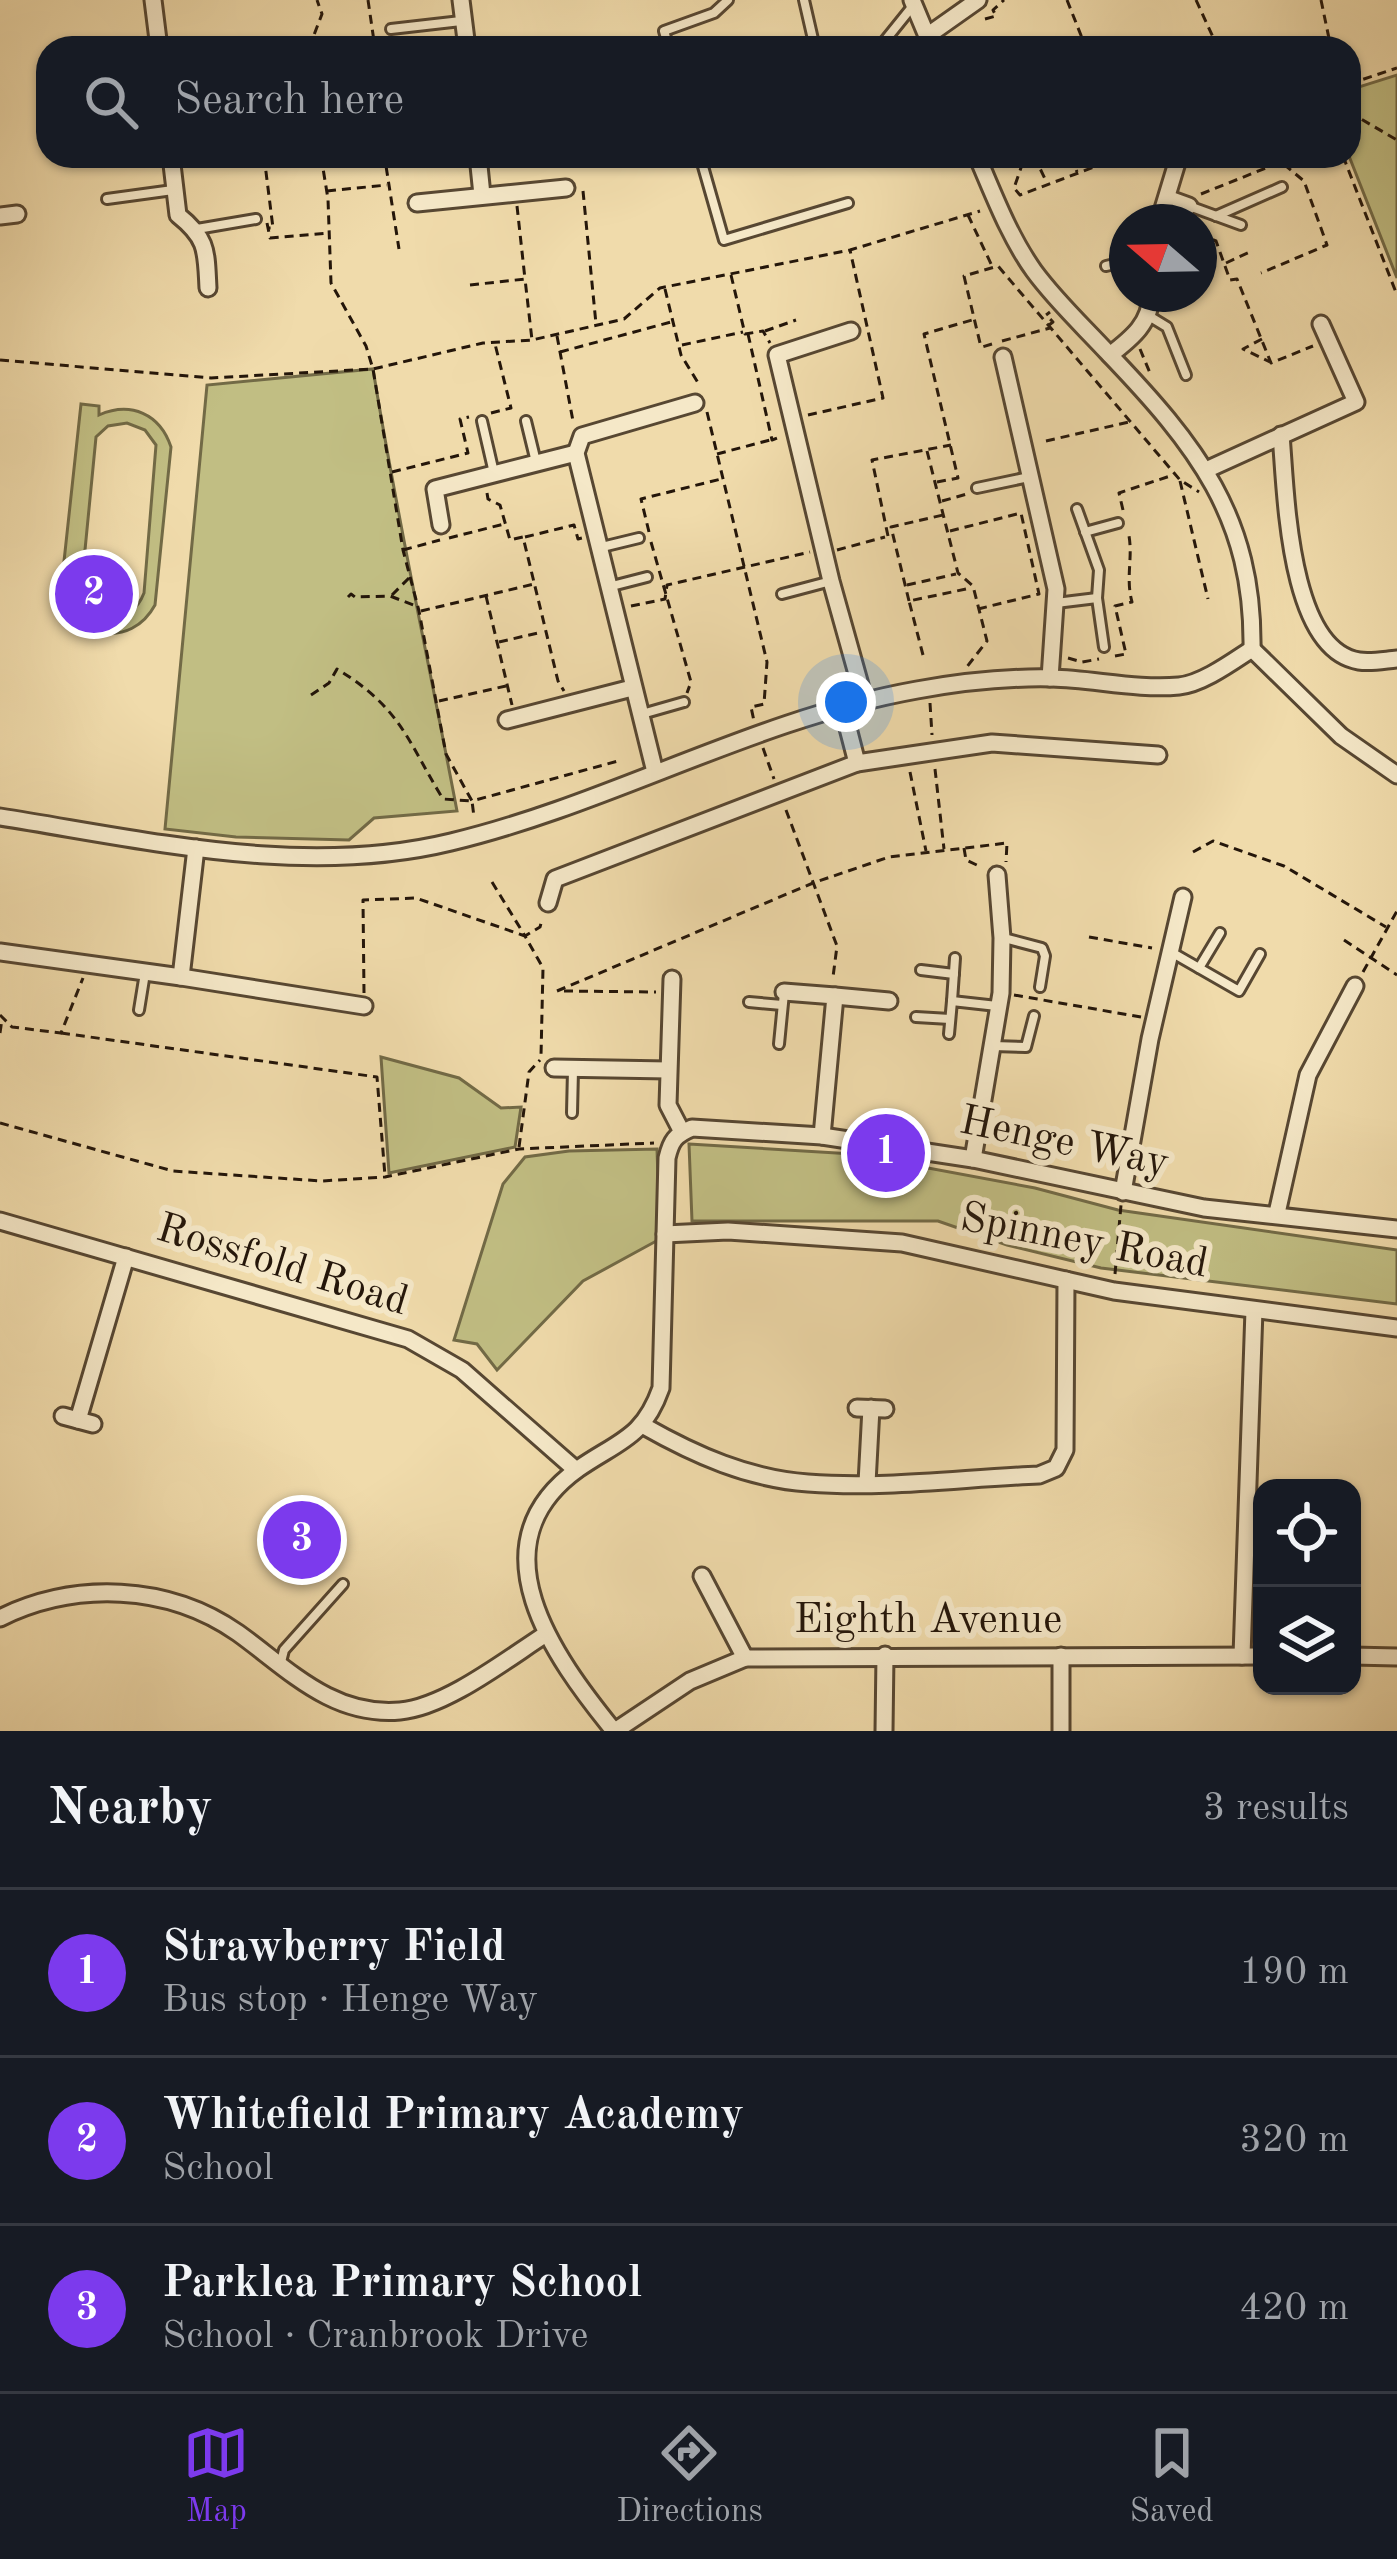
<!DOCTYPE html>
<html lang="en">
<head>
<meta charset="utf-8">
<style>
  :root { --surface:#171b24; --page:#242831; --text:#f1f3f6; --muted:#9ea1a6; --line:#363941; --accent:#7c3aed }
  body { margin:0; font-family:"Old Standard TT",serif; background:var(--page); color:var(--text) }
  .controls { position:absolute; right:36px; bottom:36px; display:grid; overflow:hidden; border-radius:24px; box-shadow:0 3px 9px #0004 }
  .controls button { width:108px; height:108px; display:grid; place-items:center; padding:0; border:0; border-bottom:3px solid var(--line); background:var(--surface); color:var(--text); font:60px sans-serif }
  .compass { position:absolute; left:1109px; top:204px; width:108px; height:108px; border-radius:50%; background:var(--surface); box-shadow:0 3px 9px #0004; rotate:290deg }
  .you { position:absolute; left:846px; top:702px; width:42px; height:42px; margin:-30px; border:9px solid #fff; border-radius:50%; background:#1a73e8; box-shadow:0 0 0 18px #1a73e833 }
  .badge { display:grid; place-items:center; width:78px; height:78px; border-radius:50%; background:var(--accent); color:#fff; font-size:39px; font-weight:700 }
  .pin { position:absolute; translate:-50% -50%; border:6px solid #fff; box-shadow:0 3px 12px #0006 }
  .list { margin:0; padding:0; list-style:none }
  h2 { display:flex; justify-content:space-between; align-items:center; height:156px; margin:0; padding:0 48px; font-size:51px }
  h2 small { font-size:39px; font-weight:400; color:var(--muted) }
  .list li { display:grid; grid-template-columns:78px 1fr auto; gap:36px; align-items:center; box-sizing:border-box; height:168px; padding:0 48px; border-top:3px solid var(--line) }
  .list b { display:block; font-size:45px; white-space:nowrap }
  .list p { margin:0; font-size:39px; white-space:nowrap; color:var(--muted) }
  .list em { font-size:39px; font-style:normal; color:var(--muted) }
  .icon { flex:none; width:66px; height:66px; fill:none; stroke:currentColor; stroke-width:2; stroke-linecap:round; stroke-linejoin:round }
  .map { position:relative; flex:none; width:1397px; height:1731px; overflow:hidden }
  .search { position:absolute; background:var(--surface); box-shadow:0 3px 9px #0004; left:36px; right:36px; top:36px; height:132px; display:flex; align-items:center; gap:30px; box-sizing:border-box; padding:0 42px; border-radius:36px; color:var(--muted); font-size:45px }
  .sheet { height:660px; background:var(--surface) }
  nav { display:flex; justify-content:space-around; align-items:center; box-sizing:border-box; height:168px; border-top:3px solid var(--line); background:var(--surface); font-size:33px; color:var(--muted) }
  nav a { display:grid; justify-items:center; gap:6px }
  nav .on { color:var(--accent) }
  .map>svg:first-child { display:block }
  .green { fill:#c1be83; stroke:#726a46; stroke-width:3 }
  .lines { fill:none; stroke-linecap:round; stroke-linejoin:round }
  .lane-casing { stroke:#574732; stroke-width:14 }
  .street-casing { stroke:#574732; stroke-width:21 }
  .path { stroke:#24160a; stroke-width:3; stroke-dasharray:9 6; stroke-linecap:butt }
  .lane { stroke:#f5e8c8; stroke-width:8 }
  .street { stroke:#f5e8c8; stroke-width:15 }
  .labels { text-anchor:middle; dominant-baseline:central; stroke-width:12; stroke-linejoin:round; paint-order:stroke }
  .street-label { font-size:42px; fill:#24160a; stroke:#f5e8c8 }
</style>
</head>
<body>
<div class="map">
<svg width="1397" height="1731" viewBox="0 0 1397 1731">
  <rect width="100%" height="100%" fill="#f0dbab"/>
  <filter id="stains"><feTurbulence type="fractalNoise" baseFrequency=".00167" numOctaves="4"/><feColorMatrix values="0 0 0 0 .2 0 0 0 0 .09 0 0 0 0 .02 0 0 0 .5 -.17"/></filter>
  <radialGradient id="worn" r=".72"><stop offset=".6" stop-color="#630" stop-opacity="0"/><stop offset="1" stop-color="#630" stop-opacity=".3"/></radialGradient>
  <g class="green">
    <polygon points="1397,75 1397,278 1349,156 1349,90"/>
    <path d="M 373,369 C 397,517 429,663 457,811 L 374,818 L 349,840 L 236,837 L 165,829 L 207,385 Z"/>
    <path d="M 81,404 L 99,406 L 99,415 C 131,401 160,414 171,447 L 155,605 C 131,649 74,640 62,592 L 77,594 C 90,629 131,627 144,593 L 156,445 L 145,430 L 127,423 L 108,426 L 96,437 L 81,591 L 61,589 Z"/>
    <polygon points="381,1057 459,1078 501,1108 521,1107 515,1147 389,1173"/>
    <polygon points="689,1144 853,1154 1035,1188 1118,1210 1397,1250 1397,1304 1101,1268 1007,1245 938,1221 692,1221"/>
    <polygon points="657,1149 660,1239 583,1281 497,1370 477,1344 454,1340 503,1184 525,1157 569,1151"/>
  </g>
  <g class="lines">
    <g class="lane-casing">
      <g id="lane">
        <polyline points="804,0 815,48"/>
        <polyline points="391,29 461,21"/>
        <polyline points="218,48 238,45"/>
        <polyline points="669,48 664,31 714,13 728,0"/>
        <polyline points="879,48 912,7"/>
        <polyline points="700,156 724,240 848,203"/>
        <polyline points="107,199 173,190"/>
        <polyline points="1189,206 1241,225"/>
        <polyline points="1216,216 1282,187"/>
        <polyline points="197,229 256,219"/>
        <polyline points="1106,266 1127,261"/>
        <polyline points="1149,316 1167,327 1186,375"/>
        <polyline points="482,421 494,473"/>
        <polyline points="526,421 536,462"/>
        <polyline points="977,488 1029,477"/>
        <polyline points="1077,509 1099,570 1097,598 1104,647"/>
        <polyline points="1085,532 1118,523"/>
        <polyline points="602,547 639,538"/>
        <polyline points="612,586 647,577"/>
        <polyline points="782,594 831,581"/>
        <polyline points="1056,603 1097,598"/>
        <polyline points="642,714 684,702"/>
        <polyline points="1004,938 1042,948 1045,956 1040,987"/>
        <polyline points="1171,952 1239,991 1260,954"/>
        <polyline points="1199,968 1220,933"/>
        <polyline points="921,970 954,974"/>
        <polyline points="952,1001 955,958"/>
        <polyline points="749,1002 782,1005"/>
        <polyline points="139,1010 145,973"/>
        <polyline points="916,1017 950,1019"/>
        <polyline points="949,1034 952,1001 997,1006"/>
        <polyline points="779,1044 784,993"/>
        <polyline points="993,1046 1026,1047 1034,1016"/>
        <polyline points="572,1113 573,1070"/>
        <polyline points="280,1666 284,1650 343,1584"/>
      </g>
    </g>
    <g class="street-casing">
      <g id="street">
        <polyline points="153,0 159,48"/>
        <polyline points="461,0 467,48"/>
        <polyline points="912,0 932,48"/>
        <polyline points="927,36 978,0"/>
        <path d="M 171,156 L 178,215 C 208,239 206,251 208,288"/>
        <polyline points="478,156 482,195"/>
        <path d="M 977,156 C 994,195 1009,236 1034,271 C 1056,301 1083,326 1108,353 C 1196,445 1254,517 1252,649"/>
        <polyline points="1167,198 1189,206"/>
        <polyline points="417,203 566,188"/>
        <polyline points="0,216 17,214"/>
        <polyline points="1159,222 1179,156"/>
        <polyline points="851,331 777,355 831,581 864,699"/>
        <path d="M 1110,355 C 1132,338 1151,323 1151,294"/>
        <polyline points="1003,357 1056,589 1050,678"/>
        <path d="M 1281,435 C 1286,491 1288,650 1359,661 C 1371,663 1385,660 1397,659"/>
        <polyline points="1206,470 1356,402 1321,324"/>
        <polyline points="441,525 435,489 576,453"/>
        <polyline points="1252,649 1341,736 1397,775"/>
        <polyline points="842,705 857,763"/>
        <polyline points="507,720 632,688"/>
        <polyline points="655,772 576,453 582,436 695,403"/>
        <path d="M 0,817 C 147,840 303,878 451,842 C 610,804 754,719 917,690 C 961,682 1007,677 1052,678 C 1093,679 1138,690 1179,686 C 1202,684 1232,662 1252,649"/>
        <polyline points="548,903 555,879 857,763 992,743 1158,755"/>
        <polyline points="0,952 181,977 196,848"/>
        <polyline points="181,977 364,1006"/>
        <polyline points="672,979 668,1105 682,1132"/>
        <polyline points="784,992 835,996 822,1136"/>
        <polyline points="835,996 889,1001"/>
        <polyline points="554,1068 668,1070"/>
        <polyline points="973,1159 1001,993 1002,938 997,875"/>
        <polyline points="1123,1192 1150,1039 1183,897"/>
        <polyline points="1277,1213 1308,1075 1355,986"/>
        <polyline points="0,1221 408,1339 462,1370 576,1470"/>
        <polyline points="665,1234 728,1231 902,1243 1114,1291 1397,1328"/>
        <polyline points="857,1408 885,1409"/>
        <polyline points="63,1416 93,1424"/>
        <polyline points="78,1420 126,1257"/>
        <path d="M 644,1426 C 695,1455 749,1479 808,1483 C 884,1489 963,1478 1039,1475 L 1056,1468 L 1065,1450 L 1066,1280"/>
        <polyline points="867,1483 871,1408"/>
        <polyline points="702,1576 745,1658"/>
        <path d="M 0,1618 C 75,1581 168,1584 238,1633 C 288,1669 332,1717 400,1711 C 446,1707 507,1659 546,1634"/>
        <polyline points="1242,1656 1254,1310"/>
        <polyline points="1352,1656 1397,1657"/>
        <path d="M 614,1731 C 554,1657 472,1545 578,1469 C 618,1441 643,1439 661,1388 L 667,1158 C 671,1141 675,1135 692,1128 L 822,1136 L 973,1159 L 1204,1208 L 1397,1229"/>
        <polyline points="615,1731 690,1681 745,1658 1262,1656"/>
        <polyline points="884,1731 885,1655"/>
        <polyline points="1061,1731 1061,1656"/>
      </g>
    </g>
    <g class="path">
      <polyline points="368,0 375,48"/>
      <polyline points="1067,0 1086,48"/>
      <polyline points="1196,0 1218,48"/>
      <polyline points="1321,0 1331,48"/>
      <polyline points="985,19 996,16 993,10 1004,0"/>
      <polyline points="309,48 322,14 317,0"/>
      <polyline points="1349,84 1397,68"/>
      <polyline points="1349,112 1397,140"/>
      <polyline points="264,156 273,228 269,228"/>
      <polyline points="321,156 328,199 331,283 366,346 373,369 403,550 419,611 446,754 472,801 618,761"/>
      <polyline points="396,156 386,166 399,249"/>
      <polyline points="1018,156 1023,162 1041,156"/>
      <polyline points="1034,156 1047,183"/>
      <polyline points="1071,156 1077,172"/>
      <polyline points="1343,156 1397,295"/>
      <polyline points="1023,162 1014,188 1020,195 1118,158"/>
      <polyline points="327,191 387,185"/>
      <polyline points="583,191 596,324"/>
      <polyline points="1201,194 1281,162 1304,181 1327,245 1261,273"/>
      <polyline points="517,206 525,279"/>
      <polyline points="968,215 992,266"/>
      <polyline points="267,223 270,238 328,233"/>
      <polyline points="1199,234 1216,241 1230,280 1237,279 1271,363 1313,346"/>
      <polyline points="1226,263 1252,251"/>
      <polyline points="731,275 745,334 763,331 770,343"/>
      <polyline points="470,285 525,279 532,340"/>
      <polyline points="665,289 681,355 700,386"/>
      <polyline points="1049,325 1053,322 1046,315 1050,312"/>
      <polyline points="765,331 796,320"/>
      <polyline points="748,334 772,440 780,437"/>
      <polyline points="557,336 573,421"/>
      <polyline points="1262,339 1243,349 1270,362"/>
      <polyline points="1002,341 1050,328"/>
      <polyline points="992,344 982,347 980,343 964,276 998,266 1180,480 1199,492"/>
      <polyline points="682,345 743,332"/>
      <polyline points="1140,349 1150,373"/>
      <polyline points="560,352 671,322"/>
      <polyline points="0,360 211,378 373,369 483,343 532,340 624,319 660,288 850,250 980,211"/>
      <polyline points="707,412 767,662 764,704 751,707 754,721"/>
      <polyline points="491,413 511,408 495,344"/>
      <polyline points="808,415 883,398 850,250"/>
      <polyline points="1046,441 1129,422"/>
      <polyline points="927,451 958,573 973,586 987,641 966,668"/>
      <polyline points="717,454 770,440"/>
      <polyline points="392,472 468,453 460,419 469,417"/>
      <polyline points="1180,481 1208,599"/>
      <polyline points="937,482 958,478 924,334 972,320"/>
      <polyline points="487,493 488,499 500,505 510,540 523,537 558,681 564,691"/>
      <polyline points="942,501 967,494"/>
      <polyline points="1123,510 1119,493 1173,475"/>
      <polyline points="950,531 1021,513 1039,594 978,609"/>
      <polyline points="649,532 641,499 721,479"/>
      <polyline points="888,536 872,460 951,445"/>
      <polyline points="525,537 574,525 578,539 582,538"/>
      <polyline points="449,538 504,524"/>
      <polyline points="651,542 691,682 687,693"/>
      <polyline points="403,550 440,540"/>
      <polyline points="837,550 885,537"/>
      <polyline points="907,585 956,574"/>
      <polyline points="392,595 410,577"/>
      <polyline points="486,596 512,705"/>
      <polyline points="348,597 351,594 355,597 390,596 416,606"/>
      <polyline points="909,601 891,527 943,515"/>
      <polyline points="631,606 665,599 667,585 810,552"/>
      <polyline points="421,611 534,584"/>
      <polyline points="499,642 542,632"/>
      <polyline points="923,655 909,601 971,588"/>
      <path d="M 1115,656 L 1126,654 L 1115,606 L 1132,602 C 1125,576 1134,556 1128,531"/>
      <polyline points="1068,658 1082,662 1099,659"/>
      <path d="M 311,695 L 329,683 L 337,669 C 401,708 407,740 443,799 L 472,801 L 474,817"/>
      <polyline points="439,701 506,686"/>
      <polyline points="930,703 932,735"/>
      <polyline points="763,748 774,779"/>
      <polyline points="935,769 944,849"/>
      <polyline points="910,772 926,851"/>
      <polyline points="786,810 837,946 833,977"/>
      <polyline points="964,848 966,860 981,867"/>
      <polyline points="1193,852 1213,841 1284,866 1386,927"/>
      <polyline points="492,882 525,936 540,927 542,920"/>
      <polyline points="1089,937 1152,948"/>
      <polyline points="1344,940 1397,975"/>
      <polyline points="1363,972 1397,911"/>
      <polyline points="557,991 813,883 889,857 1007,843 1006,862"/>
      <polyline points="564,991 656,992"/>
      <polyline points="364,993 363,900 416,898 525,936 543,968 541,1056"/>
      <polyline points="1014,995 1141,1017"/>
      <polyline points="0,1015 12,1027 61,1033 83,978"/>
      <polyline points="0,1033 2,1019"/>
      <polyline points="61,1033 377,1077 385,1176"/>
      <polyline points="0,1123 173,1171 322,1181 385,1177 519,1149 654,1143"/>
      <polyline points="519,1147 529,1072 540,1060"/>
      <polyline points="1115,1274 1121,1205"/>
    </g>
    <use href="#lane" class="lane"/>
    <use href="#street" class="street"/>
  </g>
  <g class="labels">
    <g class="street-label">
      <text transform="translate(1064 1143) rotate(12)">Henge Way</text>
      <text transform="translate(1084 1242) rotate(11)">Spinney Road</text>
      <text transform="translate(282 1266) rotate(17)">Rossfold Road</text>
      <text x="928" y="1621">Eighth Avenue</text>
    </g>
  </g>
  <rect width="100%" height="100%" filter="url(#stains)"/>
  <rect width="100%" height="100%" fill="url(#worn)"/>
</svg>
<div class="controls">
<button><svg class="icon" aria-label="locate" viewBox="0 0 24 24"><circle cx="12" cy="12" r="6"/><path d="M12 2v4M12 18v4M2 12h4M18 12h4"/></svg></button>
<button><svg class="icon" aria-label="layers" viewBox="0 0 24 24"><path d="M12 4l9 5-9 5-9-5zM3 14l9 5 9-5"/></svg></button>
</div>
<svg class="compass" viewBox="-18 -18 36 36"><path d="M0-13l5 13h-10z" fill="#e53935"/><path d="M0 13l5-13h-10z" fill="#9ea1a6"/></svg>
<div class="you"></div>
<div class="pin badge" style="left:886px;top:1153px">1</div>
<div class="pin badge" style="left:94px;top:594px">2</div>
<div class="pin badge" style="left:302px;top:1540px">3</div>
<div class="search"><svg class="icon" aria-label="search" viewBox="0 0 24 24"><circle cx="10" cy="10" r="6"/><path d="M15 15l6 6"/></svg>Search here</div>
</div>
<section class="sheet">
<h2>Nearby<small>3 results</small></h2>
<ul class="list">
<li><span class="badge">1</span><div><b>Strawberry Field</b><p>Bus stop · Henge Way</p></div><em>190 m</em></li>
<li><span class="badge">2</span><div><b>Whitefield Primary Academy</b><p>School</p></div><em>320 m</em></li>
<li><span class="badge">3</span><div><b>Parklea Primary School</b><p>School · Cranbrook Drive</p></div><em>420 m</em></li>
</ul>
</section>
<nav>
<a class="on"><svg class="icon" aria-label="map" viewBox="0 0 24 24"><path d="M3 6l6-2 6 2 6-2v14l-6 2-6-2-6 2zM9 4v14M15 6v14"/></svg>Map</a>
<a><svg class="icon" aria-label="directions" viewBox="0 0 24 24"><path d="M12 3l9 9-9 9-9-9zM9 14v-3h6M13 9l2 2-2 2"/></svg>Directions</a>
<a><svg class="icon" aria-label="saved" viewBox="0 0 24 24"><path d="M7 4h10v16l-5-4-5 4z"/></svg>Saved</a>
</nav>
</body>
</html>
